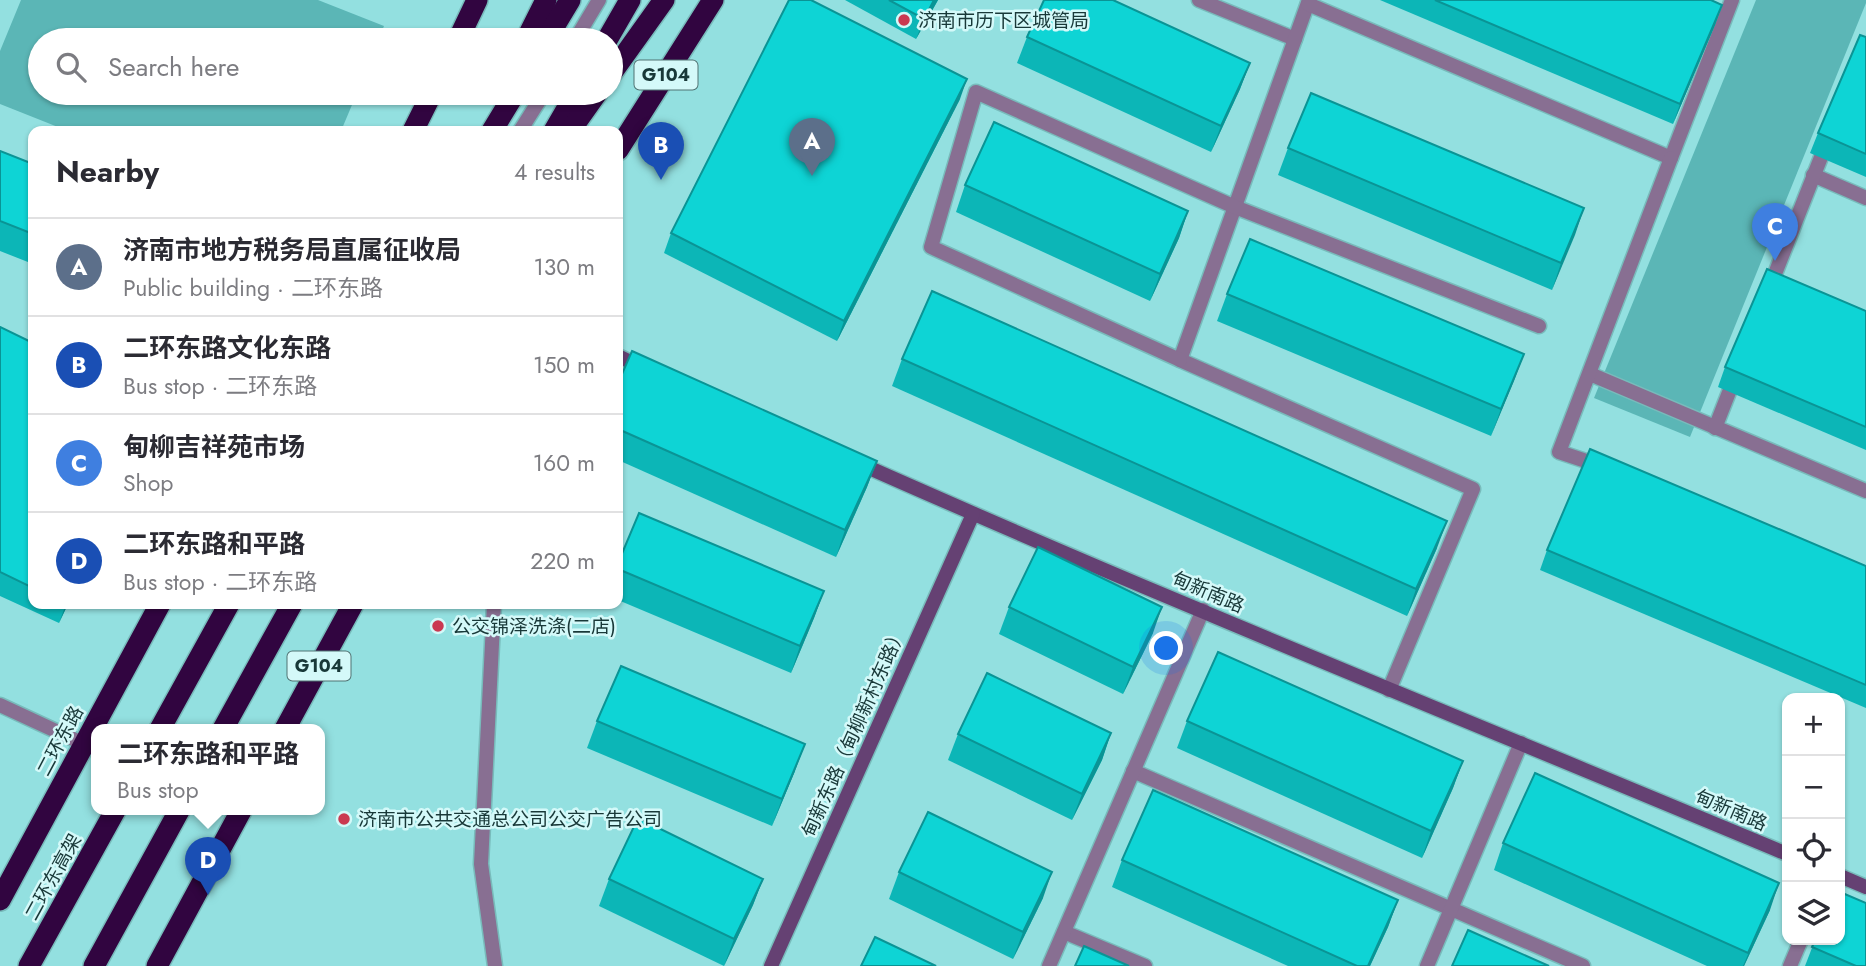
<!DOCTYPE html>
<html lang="en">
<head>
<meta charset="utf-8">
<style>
  :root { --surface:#fff; --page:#f7f7f7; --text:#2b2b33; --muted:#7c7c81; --line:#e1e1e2; --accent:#d93025 }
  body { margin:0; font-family:Jost,"Noto Sans SC",sans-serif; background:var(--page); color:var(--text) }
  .controls { position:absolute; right:21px; bottom:21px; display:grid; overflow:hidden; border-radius:14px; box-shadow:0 2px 5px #0004 }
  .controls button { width:63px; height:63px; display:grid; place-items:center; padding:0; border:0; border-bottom:2px solid var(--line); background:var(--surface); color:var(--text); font:35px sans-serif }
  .you { position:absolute; left:1167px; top:649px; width:24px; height:24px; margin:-18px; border:5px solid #fff; border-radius:50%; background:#1a73e8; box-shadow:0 0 0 10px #1a73e833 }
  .badge { display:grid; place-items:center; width:46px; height:46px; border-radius:50%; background:var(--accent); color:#fff; font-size:23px; font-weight:700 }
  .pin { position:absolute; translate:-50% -58px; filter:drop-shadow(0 2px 4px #0008) }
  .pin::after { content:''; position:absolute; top:37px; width:24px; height:21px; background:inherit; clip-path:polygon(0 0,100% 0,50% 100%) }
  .popup { position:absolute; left:91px; top:724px; width:234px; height:91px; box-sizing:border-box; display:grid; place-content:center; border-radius:14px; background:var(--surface); filter:drop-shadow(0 2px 5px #0005); font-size:23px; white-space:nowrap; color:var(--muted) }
  .popup b { font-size:26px; color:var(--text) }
  .popup::after { content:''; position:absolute; left:50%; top:100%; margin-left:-14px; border:14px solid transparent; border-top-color:var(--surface) }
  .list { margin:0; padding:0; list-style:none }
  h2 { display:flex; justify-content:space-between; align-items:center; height:91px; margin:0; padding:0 28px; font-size:30px }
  h2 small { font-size:23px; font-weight:400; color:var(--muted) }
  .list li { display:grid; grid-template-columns:46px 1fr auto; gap:21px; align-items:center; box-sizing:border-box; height:98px; padding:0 28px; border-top:2px solid var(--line) }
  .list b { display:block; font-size:26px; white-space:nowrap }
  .list p { margin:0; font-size:23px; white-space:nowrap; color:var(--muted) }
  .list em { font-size:23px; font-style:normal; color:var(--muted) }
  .icon { flex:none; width:38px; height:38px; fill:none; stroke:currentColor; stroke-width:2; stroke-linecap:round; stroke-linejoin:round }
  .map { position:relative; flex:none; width:1866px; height:966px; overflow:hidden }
  .search { position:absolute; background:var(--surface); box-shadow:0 2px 5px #0004; left:28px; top:28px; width:595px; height:77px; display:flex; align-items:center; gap:18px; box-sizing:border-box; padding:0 24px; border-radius:38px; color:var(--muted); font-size:26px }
  .panel { position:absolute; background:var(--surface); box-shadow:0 2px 5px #0004; left:28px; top:126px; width:595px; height:483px; border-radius:14px }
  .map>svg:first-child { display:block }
  .green { fill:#5bb6b6 }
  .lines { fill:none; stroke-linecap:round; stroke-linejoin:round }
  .lane-casing { stroke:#78bbbb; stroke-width:17 }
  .street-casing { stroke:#78bbbb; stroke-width:17 }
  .secondary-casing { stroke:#78bbbb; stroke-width:17 }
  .highway-casing { stroke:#78bbbb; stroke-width:24 }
  .lane { stroke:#886f92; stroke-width:14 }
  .street { stroke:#886f92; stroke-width:14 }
  .secondary { stroke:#654173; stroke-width:14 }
  .highway { stroke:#310540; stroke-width:21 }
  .wall { fill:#0cb6b7 }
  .shaded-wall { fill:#0a9495 }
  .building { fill:#0ed4d5; stroke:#0a9495; stroke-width:2 }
  .poi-dot { fill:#ca3951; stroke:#d4f9f9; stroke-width:2.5 }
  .labels { text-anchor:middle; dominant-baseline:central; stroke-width:5; stroke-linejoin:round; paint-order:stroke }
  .shield { fill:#d4f9f9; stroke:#507272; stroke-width:2 }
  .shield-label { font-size:18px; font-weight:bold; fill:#183838 }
  .poi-label { font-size:19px; fill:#183838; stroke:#d4f9f9; text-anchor:start }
  .street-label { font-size:19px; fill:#183838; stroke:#d4f9f9 }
</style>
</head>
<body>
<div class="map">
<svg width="1866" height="966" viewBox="0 0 1866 966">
  <rect width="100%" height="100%" fill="#93e0e0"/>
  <g class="green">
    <polygon points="21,0 318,0 384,26 378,40 40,40 40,93 357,93 341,131 68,131 0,104 0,51"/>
    <polygon points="1756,0 1866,0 1866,3 1690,437 1594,398"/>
  </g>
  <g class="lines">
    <g class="lane-casing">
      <g id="lane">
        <polyline points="575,40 599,0"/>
        <polyline points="520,131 544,93"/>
        <polyline points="494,604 481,864 495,966"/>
      </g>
    </g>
    <g class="street-casing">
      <g id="street">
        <polyline points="1199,0 1295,39"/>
        <polyline points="1309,0 1180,360 1473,489 1389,690"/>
        <polyline points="1308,4 1671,158 1732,0"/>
        <polyline points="1813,175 1866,198"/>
        <polyline points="1769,289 1827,142"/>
        <polyline points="1180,360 931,247 976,92 1235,207 1539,326"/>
        <polyline points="1590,374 1866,491"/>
        <polyline points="1715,428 1735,377"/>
        <polyline points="1601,466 1559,452 1671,158"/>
        <polyline points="0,705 84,744"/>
        <polyline points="1133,771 1583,966"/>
        <polyline points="1064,932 1145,966"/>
        <polyline points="1049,966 1203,610"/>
        <polyline points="1427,966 1521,743"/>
        <polyline points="1790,966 1801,940"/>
      </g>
    </g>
    <g class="secondary-casing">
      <g id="secondary">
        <polyline points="618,356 645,369"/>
        <path d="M 856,462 C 1164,599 1476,724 1787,854"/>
        <polyline points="1840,876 1866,887"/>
        <polyline points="771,966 973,514"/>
      </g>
    </g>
    <g class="highway-casing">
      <g id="highway">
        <polyline points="458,40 477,0"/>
        <polyline points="526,40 546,0"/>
        <polyline points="546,40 570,0"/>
        <polyline points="607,40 630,0"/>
        <polyline points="611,74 664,0"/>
        <polyline points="413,131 432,93"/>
        <polyline points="492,131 515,93"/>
        <polyline points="554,131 576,93"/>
        <polyline points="570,131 597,93"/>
        <polyline points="618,150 713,0"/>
        <polyline points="160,729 229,604"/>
        <polyline points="223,729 292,604"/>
        <polyline points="285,729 353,604"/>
        <polyline points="0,900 160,604"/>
        <polyline points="29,966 116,809"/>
        <polyline points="94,966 180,809"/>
        <polyline points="157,966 242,809"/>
      </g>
    </g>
    <use href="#lane" class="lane"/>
    <use href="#street" class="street"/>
    <use href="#secondary" class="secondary"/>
    <use href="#highway" class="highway"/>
  </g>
  <g class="wall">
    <polygon points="845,0 938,0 916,39"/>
    <polygon points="1380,0 1711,0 1722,5 1715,25 1673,124"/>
    <polygon points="1027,37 1250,63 1240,89 1211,152 1017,63"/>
    <polygon points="1866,37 1866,177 1810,153 1818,133"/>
    <polygon points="960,99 837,341 664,253 671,233"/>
    <polygon points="1288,148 1584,208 1552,290 1278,175"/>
    <polygon points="0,151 33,164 33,264 0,251"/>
    <polygon points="965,185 1188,211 1179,238 1150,301 956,212"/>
    <polygon points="1227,294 1524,354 1491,436 1217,321"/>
    <polygon points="1866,311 1866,450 1718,387 1725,367"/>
    <polygon points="0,327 33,343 33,604 68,604 59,623 0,596"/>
    <polygon points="902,359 1437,548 1407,616 892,386"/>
    <polygon points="618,383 877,461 867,487 836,557 618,460"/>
    <polygon points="1547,550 1866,566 1866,708 1540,570"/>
    <polygon points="618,563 824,591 814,618 791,673 618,600"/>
    <polygon points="1009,607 1153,633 1123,694 999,634"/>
    <polygon points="597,721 795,771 772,826 587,748"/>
    <polygon points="1187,721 1463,761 1453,788 1422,858 1177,748"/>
    <polygon points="1111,733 1102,760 1072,820 948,760 958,734"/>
    <polygon points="1503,843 1770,910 1744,966 1707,966 1494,870"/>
    <polygon points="1122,860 1398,900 1388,927 1370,966 1288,966 1112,887"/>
    <polygon points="899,872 1043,898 1013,959 889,899"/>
    <polygon points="609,879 763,879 753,905 724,966 599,906"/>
    <polygon points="1815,940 1866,966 1805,966"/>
  </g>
  <g class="shaded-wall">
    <polygon points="934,0 938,0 916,39 924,19"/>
    <polygon points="1722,5 1715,25 1673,124 1680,104"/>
    <polygon points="1250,63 1240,89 1211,152 1221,126"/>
    <polygon points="967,79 960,99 837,341 844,321"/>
    <polygon points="1584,208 1575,235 1552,290 1561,263"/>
    <polygon points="1188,211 1179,238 1150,301 1160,274"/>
    <polygon points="1524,354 1514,381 1491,436 1501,409"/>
    <polygon points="877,461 867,487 836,557 845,530"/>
    <polygon points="1447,521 1437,548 1407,616 1416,589"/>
    <polygon points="824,591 814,618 791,673 800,646"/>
    <polygon points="66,604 68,604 59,623"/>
    <polygon points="1162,607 1153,633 1123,694 1133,667"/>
    <polygon points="1111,733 1102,760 1072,820 1082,794"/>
    <polygon points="805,744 795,771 772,826 782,799"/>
    <polygon points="1463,761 1453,788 1422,858 1431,831"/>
    <polygon points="1052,872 1043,898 1013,959 1023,932"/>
    <polygon points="763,879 753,905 724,966 734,939"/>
    <polygon points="1779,883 1770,910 1744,966 1743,966"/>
    <polygon points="1398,900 1388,927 1370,966 1368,966"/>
  </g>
  <g class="building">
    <polygon points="789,0 811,0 967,79 844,321 671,233"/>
    <polygon points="889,0 934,0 924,19"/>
    <polygon points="1044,0 1113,0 1250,63 1221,126 1027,37"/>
    <polygon points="1435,0 1711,0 1722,5 1680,104"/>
    <polygon points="1860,35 1866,37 1866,154 1818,133"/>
    <polygon points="1311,93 1584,208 1561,263 1288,148"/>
    <polygon points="994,122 1188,211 1160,274 965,185"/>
    <polygon points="0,151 33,164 33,234 0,221"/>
    <polygon points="1250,239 1524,354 1501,409 1227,294"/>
    <polygon points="1767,269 1866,311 1866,427 1725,367"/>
    <polygon points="932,291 1447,521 1416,589 902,359"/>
    <polygon points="0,327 33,343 33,588 0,572"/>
    <polygon points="632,351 877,461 845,530 618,429 618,383"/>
    <polygon points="1590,449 1866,566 1866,685 1547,550"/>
    <polygon points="639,513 824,591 800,646 618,569 618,563"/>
    <polygon points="1038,547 1162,607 1133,667 1009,607"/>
    <polygon points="1218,652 1463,761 1431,831 1187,721"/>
    <polygon points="621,666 805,744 782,799 597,721"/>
    <polygon points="987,673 1111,733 1082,794 958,734"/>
    <polygon points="1535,773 1779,883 1748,953 1503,843"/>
    <polygon points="1153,790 1398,900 1368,966 1357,966 1122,860"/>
    <polygon points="928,812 1052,872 1023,932 899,872"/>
    <polygon points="638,818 763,879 734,939 609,879"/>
    <polygon points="1840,892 1866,903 1866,966 1856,966 1812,947 1815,940 1840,940"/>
    <polygon points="1468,930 1549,966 1452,966"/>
    <polygon points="875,937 936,966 861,966"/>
    <polygon points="1084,946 1129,966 1075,966"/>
  </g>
  <g class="poi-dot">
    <circle cx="904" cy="20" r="7"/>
    <circle cx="438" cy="626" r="7"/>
    <circle cx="344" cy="819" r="7"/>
  </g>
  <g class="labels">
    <g class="shield">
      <rect x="634.5" y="60.5" width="63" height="29" rx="5"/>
      <rect x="287.5" y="651.5" width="63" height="29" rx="5"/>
    </g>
    <g class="shield-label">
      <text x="666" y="75">G104</text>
      <text x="319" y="666">G104</text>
    </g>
    <g class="poi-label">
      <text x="918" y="20">济南市历下区城管局</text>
      <text x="452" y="626">公交锦泽洗涤(二店)</text>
      <text x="358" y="819">济南市公共交通总公司公交广告公司</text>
    </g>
    <g class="street-label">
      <text transform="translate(1208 592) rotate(23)">甸新南路</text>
      <text transform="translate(854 732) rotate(-66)">甸新东路（甸柳新村东路）</text>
      <text transform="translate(60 741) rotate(-62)">二环东路</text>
      <text transform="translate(1731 810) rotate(23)">甸新南路</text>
      <text transform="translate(53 877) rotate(-61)">二环东高架</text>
    </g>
  </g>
</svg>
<div class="controls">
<button>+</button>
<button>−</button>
<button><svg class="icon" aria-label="locate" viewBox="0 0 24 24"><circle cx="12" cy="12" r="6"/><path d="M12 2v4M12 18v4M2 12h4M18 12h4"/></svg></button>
<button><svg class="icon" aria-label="layers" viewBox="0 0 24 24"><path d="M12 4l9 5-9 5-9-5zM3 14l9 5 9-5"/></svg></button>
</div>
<div class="you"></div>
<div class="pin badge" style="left:812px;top:176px;background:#5c6f8a">A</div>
<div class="pin badge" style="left:661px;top:180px;background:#1a4fb4">B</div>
<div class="pin badge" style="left:1775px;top:261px;background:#3f7fe0">C</div>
<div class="pin badge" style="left:208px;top:895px;background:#1a4fb4">D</div>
<div class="popup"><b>二环东路和平路</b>Bus stop</div>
<div class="search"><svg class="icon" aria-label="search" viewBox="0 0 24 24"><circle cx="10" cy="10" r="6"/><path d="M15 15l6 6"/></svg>Search here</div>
<section class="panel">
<h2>Nearby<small>4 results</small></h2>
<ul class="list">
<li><span class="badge" style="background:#5c6f8a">A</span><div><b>济南市地方税务局直属征收局</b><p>Public building · 二环东路</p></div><em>130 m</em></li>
<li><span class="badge" style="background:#1a4fb4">B</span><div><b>二环东路文化东路</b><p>Bus stop · 二环东路</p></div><em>150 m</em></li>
<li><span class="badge" style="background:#3f7fe0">C</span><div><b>甸柳吉祥苑市场</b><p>Shop</p></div><em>160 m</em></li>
<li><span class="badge" style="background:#1a4fb4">D</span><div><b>二环东路和平路</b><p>Bus stop · 二环东路</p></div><em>220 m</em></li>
</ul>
</section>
</div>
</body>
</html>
